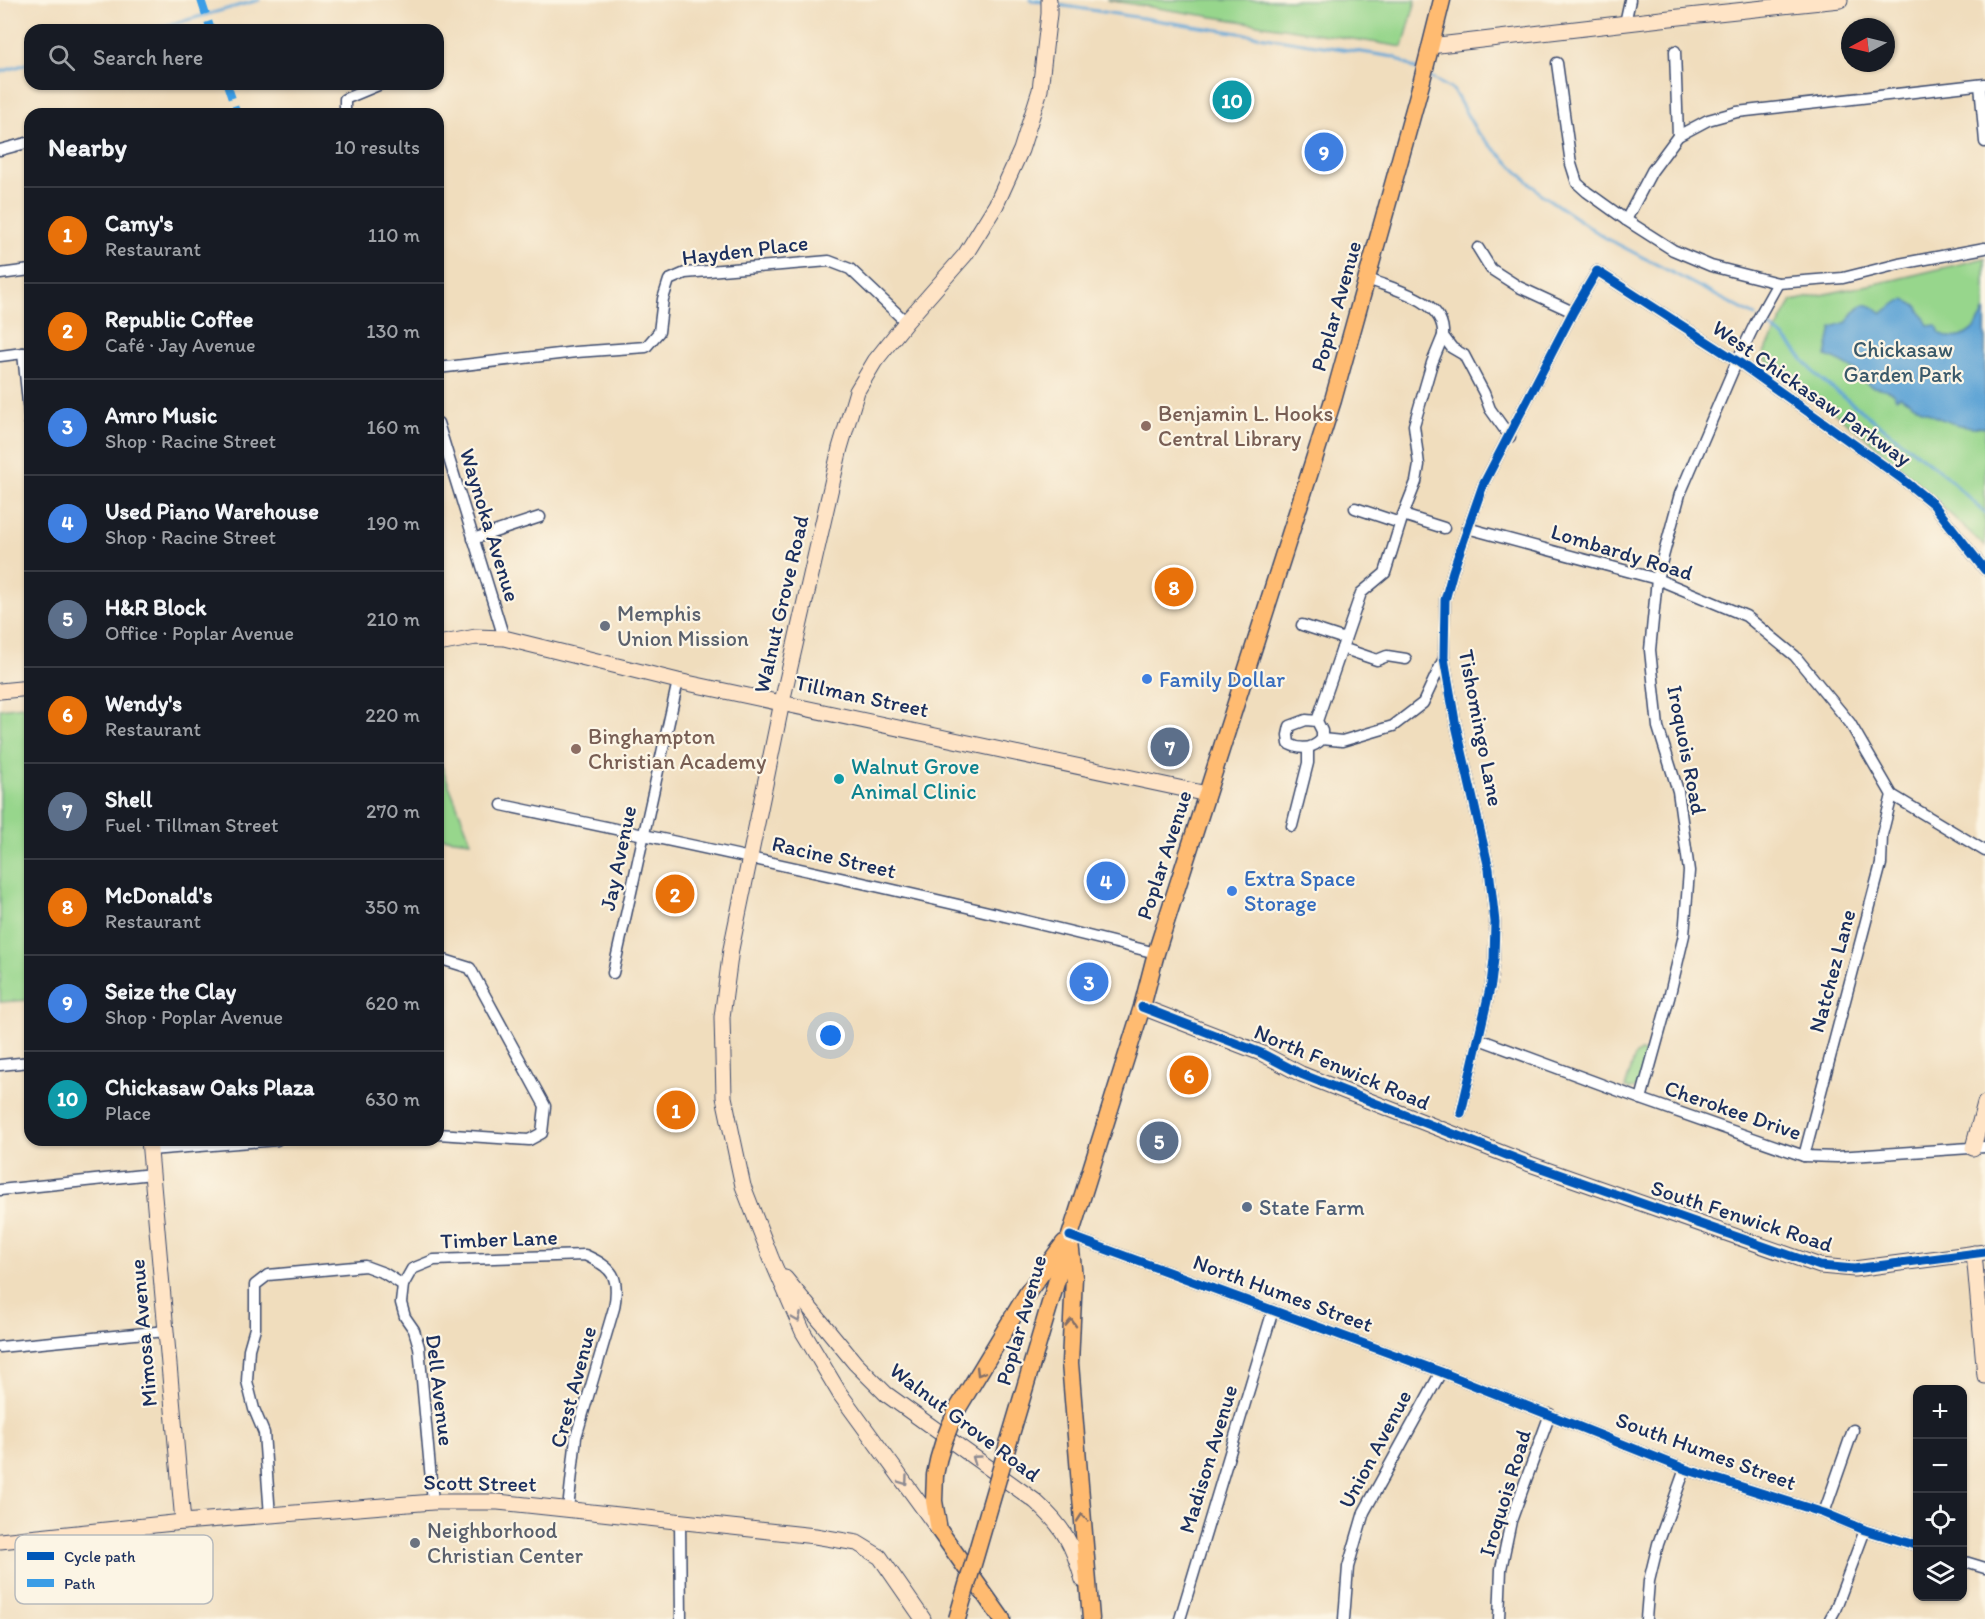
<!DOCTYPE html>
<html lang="en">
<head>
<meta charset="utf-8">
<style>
  :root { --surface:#171b24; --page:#242831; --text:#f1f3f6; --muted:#9ea1a6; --line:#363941; --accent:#d690ce }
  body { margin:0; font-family:Itim,sans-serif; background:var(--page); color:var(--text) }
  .controls { position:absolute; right:18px; bottom:18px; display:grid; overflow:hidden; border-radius:12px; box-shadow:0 2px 4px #0004 }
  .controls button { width:54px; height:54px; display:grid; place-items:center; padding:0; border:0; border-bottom:2px solid var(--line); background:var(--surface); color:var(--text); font:30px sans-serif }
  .compass { position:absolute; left:1841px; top:18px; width:54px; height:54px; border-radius:50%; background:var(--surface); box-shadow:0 2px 4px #0004; rotate:263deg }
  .you { position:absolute; left:831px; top:1036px; width:21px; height:21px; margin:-15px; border:4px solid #fff; border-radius:50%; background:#1a73e8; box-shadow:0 0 0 9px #1a73e833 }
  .badge { display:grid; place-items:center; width:39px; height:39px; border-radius:50%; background:var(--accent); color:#fff; font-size:20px; font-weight:700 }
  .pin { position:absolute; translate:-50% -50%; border:3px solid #fff; box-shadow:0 2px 6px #0006 }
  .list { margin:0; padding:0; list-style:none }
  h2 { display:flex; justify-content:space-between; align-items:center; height:78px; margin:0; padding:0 24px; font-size:26px }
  h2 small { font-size:20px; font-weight:400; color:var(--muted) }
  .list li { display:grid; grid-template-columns:39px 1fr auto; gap:18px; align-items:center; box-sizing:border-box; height:96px; padding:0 24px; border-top:2px solid var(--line) }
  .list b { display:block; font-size:22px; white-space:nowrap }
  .list p { margin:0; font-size:20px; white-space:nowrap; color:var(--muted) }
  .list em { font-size:20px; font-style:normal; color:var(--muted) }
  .icon { flex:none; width:33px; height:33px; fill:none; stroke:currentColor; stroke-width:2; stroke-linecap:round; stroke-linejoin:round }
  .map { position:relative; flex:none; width:1985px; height:1619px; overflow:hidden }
  .search { position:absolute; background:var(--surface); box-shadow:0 2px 4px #0004; left:24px; top:24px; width:420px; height:66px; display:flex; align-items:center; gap:15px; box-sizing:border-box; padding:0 21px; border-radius:18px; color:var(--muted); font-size:22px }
  .panel { position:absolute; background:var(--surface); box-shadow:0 2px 4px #0004; left:24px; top:108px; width:420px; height:1038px; border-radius:18px }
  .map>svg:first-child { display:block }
  .green { fill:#97d68c; stroke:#598275; stroke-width:1.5 }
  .water { fill:#60a5d6; stroke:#3e6a9a; stroke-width:1.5 }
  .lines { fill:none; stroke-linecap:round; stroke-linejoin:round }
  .stream { stroke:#60a5d6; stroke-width:3 }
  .street-casing { stroke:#3b496c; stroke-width:13 }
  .secondary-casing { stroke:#3b496c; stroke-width:17 }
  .primary-casing { stroke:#3b496c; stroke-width:19 }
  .street { stroke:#fff; stroke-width:10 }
  .secondary { stroke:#ffe4c6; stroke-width:15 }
  .primary { stroke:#ffbb71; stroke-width:16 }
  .primary-bridge-casing { stroke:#3b496c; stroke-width:19; stroke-linecap:butt }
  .primary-bridge { stroke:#ffbb71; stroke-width:16 }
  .quiet { stroke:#3b9de6; stroke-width:8; stroke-dasharray:15 8; stroke-linecap:butt }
  .cycleway-casing { stroke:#fcf5e5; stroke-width:13 }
  .cycleway { stroke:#0057b8; stroke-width:9 }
  .oneway { stroke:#8d8a92 }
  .oneway2 { stroke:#826e67 }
  .education-dot { fill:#8d6e63; stroke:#fcf5e5; stroke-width:2 }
  .worship-dot { fill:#6b7280; stroke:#fcf5e5; stroke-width:2 }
  .shop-dot { fill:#3f7fe0; stroke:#fcf5e5; stroke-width:2 }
  .culture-dot { fill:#0f9aa8; stroke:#fcf5e5; stroke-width:2 }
  .service-dot { fill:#5c6f8a; stroke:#fcf5e5; stroke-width:2 }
  .labels { text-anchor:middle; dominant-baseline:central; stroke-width:4.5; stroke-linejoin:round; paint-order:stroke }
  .street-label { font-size:22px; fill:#1b2f5e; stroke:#fcf5e5 }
  .park-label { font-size:22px; fill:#3a596a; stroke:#fcf5e5 }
  .education-label { font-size:22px; fill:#785e54; stroke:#fcf5e5; text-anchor:start }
  .worship-label { font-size:22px; fill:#5b616d; stroke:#fcf5e5; text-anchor:start }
  .shop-label { font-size:22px; fill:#366cbe; stroke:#fcf5e5; text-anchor:start }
  .culture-label { font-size:22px; fill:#0d838f; stroke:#fcf5e5; text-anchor:start }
  .service-label { font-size:22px; fill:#4e5e75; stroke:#fcf5e5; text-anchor:start }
  .key { fill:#fcf5e5; stroke:#b8babc; stroke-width:1.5 }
  .key-label { font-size:16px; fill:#1b2f5e }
</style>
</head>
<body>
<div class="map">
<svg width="1985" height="1619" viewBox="0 0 1985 1619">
  <rect width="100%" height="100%" fill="#fcf5e5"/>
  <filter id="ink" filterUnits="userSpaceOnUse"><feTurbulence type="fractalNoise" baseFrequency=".0167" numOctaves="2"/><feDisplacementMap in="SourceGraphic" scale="12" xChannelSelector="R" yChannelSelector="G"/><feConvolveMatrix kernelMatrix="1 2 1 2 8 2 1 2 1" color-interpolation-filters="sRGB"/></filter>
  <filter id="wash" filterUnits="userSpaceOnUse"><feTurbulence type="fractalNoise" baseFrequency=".008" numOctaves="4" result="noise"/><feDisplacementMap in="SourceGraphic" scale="24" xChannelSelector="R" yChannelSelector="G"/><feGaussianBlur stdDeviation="1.35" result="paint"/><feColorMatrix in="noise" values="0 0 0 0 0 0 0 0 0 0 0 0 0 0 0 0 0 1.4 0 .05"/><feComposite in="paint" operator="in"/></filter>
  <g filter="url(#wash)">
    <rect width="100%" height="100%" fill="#f0ddbd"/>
    <g class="green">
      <polygon points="1107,0 1416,0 1403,47"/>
      <polygon points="1985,258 1985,546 1868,439 1762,357 1792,301 1893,280"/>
      <polygon points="30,705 30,1000 0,1002 0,709"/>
      <polygon points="438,757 471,841 438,837"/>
      <polygon points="1640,1052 1647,1054 1637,1087 1632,1089 1625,1088 1635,1056"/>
    </g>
    <path class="water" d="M 1906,300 L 1918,307 L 1928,325 L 1937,326 L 1940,333 C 1961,346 1977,329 1985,310 L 1985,427 C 1952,429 1927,413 1900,396 L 1896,398 C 1891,387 1881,390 1871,386 C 1867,384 1863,380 1859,377 L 1860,374 C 1849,366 1839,360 1826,356 L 1832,327 L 1847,322 C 1858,306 1863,297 1882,313 L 1900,301 Z"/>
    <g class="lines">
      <g class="stream">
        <polyline points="1030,0 1043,2"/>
        <polyline points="1052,4 1394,57 1419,71"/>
        <polyline points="151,30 259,0"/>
        <polyline points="0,72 30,63"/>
        <polyline points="1427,76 1453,90 1477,132 1541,194 1604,237 1755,316"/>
        <polyline points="1760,320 1785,338 1819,378 1945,475 1985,513"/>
      </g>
    </g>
  </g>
  <g filter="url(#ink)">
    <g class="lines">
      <g class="street-casing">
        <g id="street">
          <polyline points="1625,23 1630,0"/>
          <polyline points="1675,51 1678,136"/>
          <polyline points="1557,63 1571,164 1577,183 1587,192 1626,220 1673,250 1711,266 1778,283 1843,278 1899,264 1985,248"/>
          <polyline points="1980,85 1985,142"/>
          <polyline points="345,114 345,99 381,84"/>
          <polyline points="0,150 30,142"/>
          <polyline points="1626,220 1652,171 1678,136 1708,120 1737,112 1985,84"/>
          <polyline points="1478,248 1491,269 1519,287 1573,312"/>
          <polyline points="0,274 30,270"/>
          <path d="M 1368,279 C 1395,290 1446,300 1443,336 L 1452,348 L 1464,355 L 1484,393 L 1490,409 L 1510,437"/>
          <polyline points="30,354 23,353 30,423"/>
          <polyline points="0,356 23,353"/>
          <polyline points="438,368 576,352 646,347 659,332 663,299 669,280 685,273 829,261 850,269 906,322"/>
          <polyline points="438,423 504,638"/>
          <polyline points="1355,508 1400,523"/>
          <polyline points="1403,515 1444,528"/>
          <polyline points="1467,528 1657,579 1746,616 1795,656 1850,723 1892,795 1985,851"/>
          <polyline points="473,539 540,517"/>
          <polyline points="1302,625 1345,639"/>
          <polyline points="1342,648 1377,660 1387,656 1406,659"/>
          <path d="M 1317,721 L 1306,720 L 1290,726 L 1288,735 L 1289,744 C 1301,750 1313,749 1322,739 L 1322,731 L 1317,721 L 1361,593 L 1385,573 L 1403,515 L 1416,482 L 1419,465 L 1414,425 L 1432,363 L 1443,336"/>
          <polyline points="1322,739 1342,741 1393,726 1423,703 1444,658"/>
          <path d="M 502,805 C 721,851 939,898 1156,953"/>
          <polyline points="1292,826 1308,763 1308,748"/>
          <polyline points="438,958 470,968 545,1106 542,1133 529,1140 438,1134"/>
          <polyline points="613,973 678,681"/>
          <polyline points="1479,1039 1641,1099 1804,1156 1837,1157 1985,1147"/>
          <polyline points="0,1065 30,1062"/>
          <polyline points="1641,1099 1669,998 1684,935 1689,871 1678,791 1658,727 1650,650 1657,579 1680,494 1737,361 1755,324 1778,283"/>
          <polyline points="1461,1113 1491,984 1494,959 1495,922 1489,869 1455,721 1444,658 1445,600 1453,571 1483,485 1573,312 1597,271 1737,361 1901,478 1933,504 1985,570"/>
          <polyline points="150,1150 277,1140"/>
          <polyline points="1804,1156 1881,864 1882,835 1892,795"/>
          <polyline points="0,1190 152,1174"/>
          <polyline points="1070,1236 1441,1372 1685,1469 1824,1513 1865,1530 1918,1546"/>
          <polyline points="0,1347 166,1331"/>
          <path d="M 433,1502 L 419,1347 L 414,1330 L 405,1317 L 401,1303 L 403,1285 L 412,1269 L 434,1260 L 585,1255 C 613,1268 620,1276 614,1308 L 576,1437 L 568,1509"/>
          <polyline points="1824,1513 1853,1430"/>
          <polyline points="270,1516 264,1433 254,1409 247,1381 249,1349 255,1328 255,1285 268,1275 365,1266 384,1273 403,1285"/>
          <polyline points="680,1521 681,1619"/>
          <polyline points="1962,1561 1985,1568"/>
          <polyline points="1180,1619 1273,1310"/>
          <polyline points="1344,1619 1348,1567 1364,1512 1441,1372"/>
          <polyline points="1499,1619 1501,1569 1511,1521 1550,1414"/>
          <polyline points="1646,1619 1649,1581 1658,1544 1685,1469"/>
          <polyline points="1830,1619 1835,1610 1865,1530"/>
        </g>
      </g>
      <g class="secondary-casing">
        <g id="secondary">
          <polyline points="1430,46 1670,18 1840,0"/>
          <polyline points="438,644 476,637 504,638 678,681 1207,794"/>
          <polyline points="0,691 30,688"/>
          <polyline points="1142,1007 1261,1053 1301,1074 1527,1163 1820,1266 1854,1269 1985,1252"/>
          <polyline points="149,1140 183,1522"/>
          <polyline points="1973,1148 1985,1103"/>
          <polyline points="1974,1253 1985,1376"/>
          <path d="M 785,1278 L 855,1363 L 886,1394 L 1035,1501 C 1064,1527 1072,1543 1083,1580"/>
          <polyline points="939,1530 840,1394 803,1332 771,1258 743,1186 724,1097 722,1017 731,949 782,702 840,448 857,391 875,361 906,322 965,255 996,205 1021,150 1040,90 1049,14 1049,0"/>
          <polyline points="0,1541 183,1522 433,1502 498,1502 815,1536 857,1543 880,1557 923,1619"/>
        </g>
      </g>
      <g class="primary-casing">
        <g id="primary">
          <polyline points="1070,1242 1074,1277 1070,1363 1091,1619"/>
          <polyline points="958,1408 1028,1292 1064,1243"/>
          <polyline points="1009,1441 1070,1236 1142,1007 1156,953 1333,400 1421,84 1442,0"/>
          <polyline points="935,1475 934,1501 939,1530 1002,1619"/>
        </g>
      </g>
      <use href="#street" class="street"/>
      <use href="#secondary" class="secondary"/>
      <use href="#primary" class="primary"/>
      <g class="primary-bridge-casing">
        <g id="primary-bridge">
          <path d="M 935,1475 C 939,1451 947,1430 958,1408"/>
          <polyline points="957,1619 1009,1441"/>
        </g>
      </g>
      <use href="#primary-bridge" class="primary-bridge"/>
      <g class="quiet">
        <polyline points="201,0 211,30"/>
        <polyline points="227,84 237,114"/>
      </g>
      <g class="cycleway-casing">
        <g id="cycleway">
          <polyline points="1142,1007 1261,1053 1301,1074 1527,1163 1820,1266 1854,1269 1985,1252"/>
          <polyline points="1461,1113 1491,984 1494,959 1495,922 1489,869 1455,721 1444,658 1445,600 1453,571 1483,485 1573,312 1597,271 1737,361 1901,478 1933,504 1985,570"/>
          <polyline points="1070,1236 1441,1372 1685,1469 1824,1513 1865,1530 1918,1546"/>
        </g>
      </g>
      <use href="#cycleway" class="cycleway"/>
    </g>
    <defs><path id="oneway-chevron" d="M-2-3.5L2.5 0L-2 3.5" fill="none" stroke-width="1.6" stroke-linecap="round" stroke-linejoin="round" transform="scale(1.5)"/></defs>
    <g class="oneway">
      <use href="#oneway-chevron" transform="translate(797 1318) rotate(67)"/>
      <use href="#oneway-chevron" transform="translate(976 1459) rotate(-144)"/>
      <use href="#oneway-chevron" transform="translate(904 1481) rotate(54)"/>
    </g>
    <g class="oneway2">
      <use href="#oneway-chevron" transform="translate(1071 1323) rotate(-87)"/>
      <use href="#oneway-chevron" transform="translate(980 1372) rotate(121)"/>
      <use href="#oneway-chevron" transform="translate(1082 1518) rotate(-95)"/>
    </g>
  </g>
  <g class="education-dot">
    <circle cx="1146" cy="426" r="6"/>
    <circle cx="576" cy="749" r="6"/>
  </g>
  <g class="worship-dot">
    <circle cx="605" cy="626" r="6"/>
    <circle cx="415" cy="1543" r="6"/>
  </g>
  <g class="shop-dot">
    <circle cx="1147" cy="679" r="6"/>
    <circle cx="1232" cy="891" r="6"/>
  </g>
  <circle class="culture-dot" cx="839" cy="779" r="6"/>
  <circle class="service-dot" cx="1247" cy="1207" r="6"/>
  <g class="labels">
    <g class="street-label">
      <text transform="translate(745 250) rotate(-7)">Hayden Place</text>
      <text transform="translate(1336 306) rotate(-74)">Poplar Avenue</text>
      <text transform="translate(1812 393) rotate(35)">West Chickasaw Parkway</text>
      <text transform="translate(490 525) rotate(73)">Waynoka Avenue</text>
      <text transform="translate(1622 552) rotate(17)">Lombardy Road</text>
      <text transform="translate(781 604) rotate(-77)">Walnut Grove Road</text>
      <text transform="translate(862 696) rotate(12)">Tillman Street</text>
      <text transform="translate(1481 728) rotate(79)">Tishomingo Lane</text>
      <text transform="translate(1687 750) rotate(79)">Iroquois Road</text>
      <text transform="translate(1164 855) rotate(-72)">Poplar Avenue</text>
      <text transform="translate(834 857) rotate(13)">Racine Street</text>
      <text transform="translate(618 858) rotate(-78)">Jay Avenue</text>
      <text transform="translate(1832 971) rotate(-75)">Natchez Lane</text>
      <text transform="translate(1342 1067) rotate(23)">North Fenwick Road</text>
      <text transform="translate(1733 1110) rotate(19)">Cherokee Drive</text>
      <text transform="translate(1742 1216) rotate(18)">South Fenwick Road</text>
      <text transform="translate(499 1239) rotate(-2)">Timber Lane</text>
      <text transform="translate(1283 1293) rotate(20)">North Humes Street</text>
      <text transform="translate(1021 1320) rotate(-74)">Poplar Avenue</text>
      <text transform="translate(143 1333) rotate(-95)">Mimosa Avenue</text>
      <text transform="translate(573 1387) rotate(-75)">Crest Avenue</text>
      <text transform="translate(440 1390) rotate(83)">Dell Avenue</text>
      <text transform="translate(965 1422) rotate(37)">Walnut Grove Road</text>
      <text transform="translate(1375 1449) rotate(-62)">Union Avenue</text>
      <text transform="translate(1706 1451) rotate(20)">South Humes Street</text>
      <text transform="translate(1208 1459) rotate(-73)">Madison Avenue</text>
      <text transform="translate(480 1483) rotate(1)">Scott Street</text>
      <text transform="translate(1505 1493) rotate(-73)">Iroquois Road</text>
    </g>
    <g class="park-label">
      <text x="1903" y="349">Chickasaw<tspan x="1903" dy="25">Garden Park</tspan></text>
    </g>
    <g class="education-label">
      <text x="1158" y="413">Benjamin L. Hooks<tspan x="1158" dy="25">Central Library</tspan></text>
      <text x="588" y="736">Binghampton<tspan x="588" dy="25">Christian Academy</tspan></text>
    </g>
    <g class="worship-label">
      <text x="617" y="613">Memphis<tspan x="617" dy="25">Union Mission</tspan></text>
      <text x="427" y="1530">Neighborhood<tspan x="427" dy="25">Christian Center</tspan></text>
    </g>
    <g class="shop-label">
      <text x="1159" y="679">Family Dollar</text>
      <text x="1244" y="878">Extra Space<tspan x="1244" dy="25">Storage</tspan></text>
    </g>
    <g class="culture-label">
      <text x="851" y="766">Walnut Grove<tspan x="851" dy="25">Animal Clinic</tspan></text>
    </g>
    <g class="service-label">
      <text x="1259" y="1207">State Farm</text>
    </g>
  </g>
  <rect x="15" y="1535" width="198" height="69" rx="9" class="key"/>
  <rect x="27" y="1552" width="27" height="8" fill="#0057b8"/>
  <rect x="27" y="1579" width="27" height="8" fill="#3b9de6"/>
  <g class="key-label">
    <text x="64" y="1562">Cycle path</text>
    <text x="64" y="1589">Path</text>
  </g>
</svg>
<div class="controls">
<button>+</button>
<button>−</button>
<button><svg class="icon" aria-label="locate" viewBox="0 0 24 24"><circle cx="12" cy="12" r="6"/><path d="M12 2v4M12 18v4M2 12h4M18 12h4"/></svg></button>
<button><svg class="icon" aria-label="layers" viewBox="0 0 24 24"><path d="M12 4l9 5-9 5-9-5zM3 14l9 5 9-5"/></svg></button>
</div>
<svg class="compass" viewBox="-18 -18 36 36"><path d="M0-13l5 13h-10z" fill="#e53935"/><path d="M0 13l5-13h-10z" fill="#9ea1a6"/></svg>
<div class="you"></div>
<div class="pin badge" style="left:676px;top:1110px;background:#e8710a">1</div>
<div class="pin badge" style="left:675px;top:894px;background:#e8710a">2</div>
<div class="pin badge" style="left:1089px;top:982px;background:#3f7fe0">3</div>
<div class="pin badge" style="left:1106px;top:881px;background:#3f7fe0">4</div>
<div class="pin badge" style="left:1159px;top:1141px;background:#5c6f8a">5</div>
<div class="pin badge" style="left:1189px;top:1075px;background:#e8710a">6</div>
<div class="pin badge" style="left:1170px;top:747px;background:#5c6f8a">7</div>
<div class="pin badge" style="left:1174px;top:587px;background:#e8710a">8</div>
<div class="pin badge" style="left:1324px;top:152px;background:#3f7fe0">9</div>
<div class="pin badge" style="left:1232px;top:100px;background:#0f9aa8">10</div>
<div class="search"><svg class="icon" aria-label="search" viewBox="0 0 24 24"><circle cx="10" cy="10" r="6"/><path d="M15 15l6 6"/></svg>Search here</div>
<section class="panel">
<h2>Nearby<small>10 results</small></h2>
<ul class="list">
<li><span class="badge" style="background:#e8710a">1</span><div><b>Camy's</b><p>Restaurant</p></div><em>110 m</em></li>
<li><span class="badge" style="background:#e8710a">2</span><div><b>Republic Coffee</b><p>Café · Jay Avenue</p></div><em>130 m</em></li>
<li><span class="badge" style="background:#3f7fe0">3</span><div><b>Amro Music</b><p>Shop · Racine Street</p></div><em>160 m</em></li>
<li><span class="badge" style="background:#3f7fe0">4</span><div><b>Used Piano Warehouse</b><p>Shop · Racine Street</p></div><em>190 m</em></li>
<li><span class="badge" style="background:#5c6f8a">5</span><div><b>H&amp;R Block</b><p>Office · Poplar Avenue</p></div><em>210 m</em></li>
<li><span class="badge" style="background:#e8710a">6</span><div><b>Wendy's</b><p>Restaurant</p></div><em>220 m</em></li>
<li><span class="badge" style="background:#5c6f8a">7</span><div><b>Shell</b><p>Fuel · Tillman Street</p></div><em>270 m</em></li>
<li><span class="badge" style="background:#e8710a">8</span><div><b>McDonald's</b><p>Restaurant</p></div><em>350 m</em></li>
<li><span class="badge" style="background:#3f7fe0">9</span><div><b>Seize the Clay</b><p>Shop · Poplar Avenue</p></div><em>620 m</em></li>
<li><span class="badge" style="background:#0f9aa8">10</span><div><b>Chickasaw Oaks Plaza</b><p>Place</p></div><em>630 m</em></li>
</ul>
</section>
</div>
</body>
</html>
